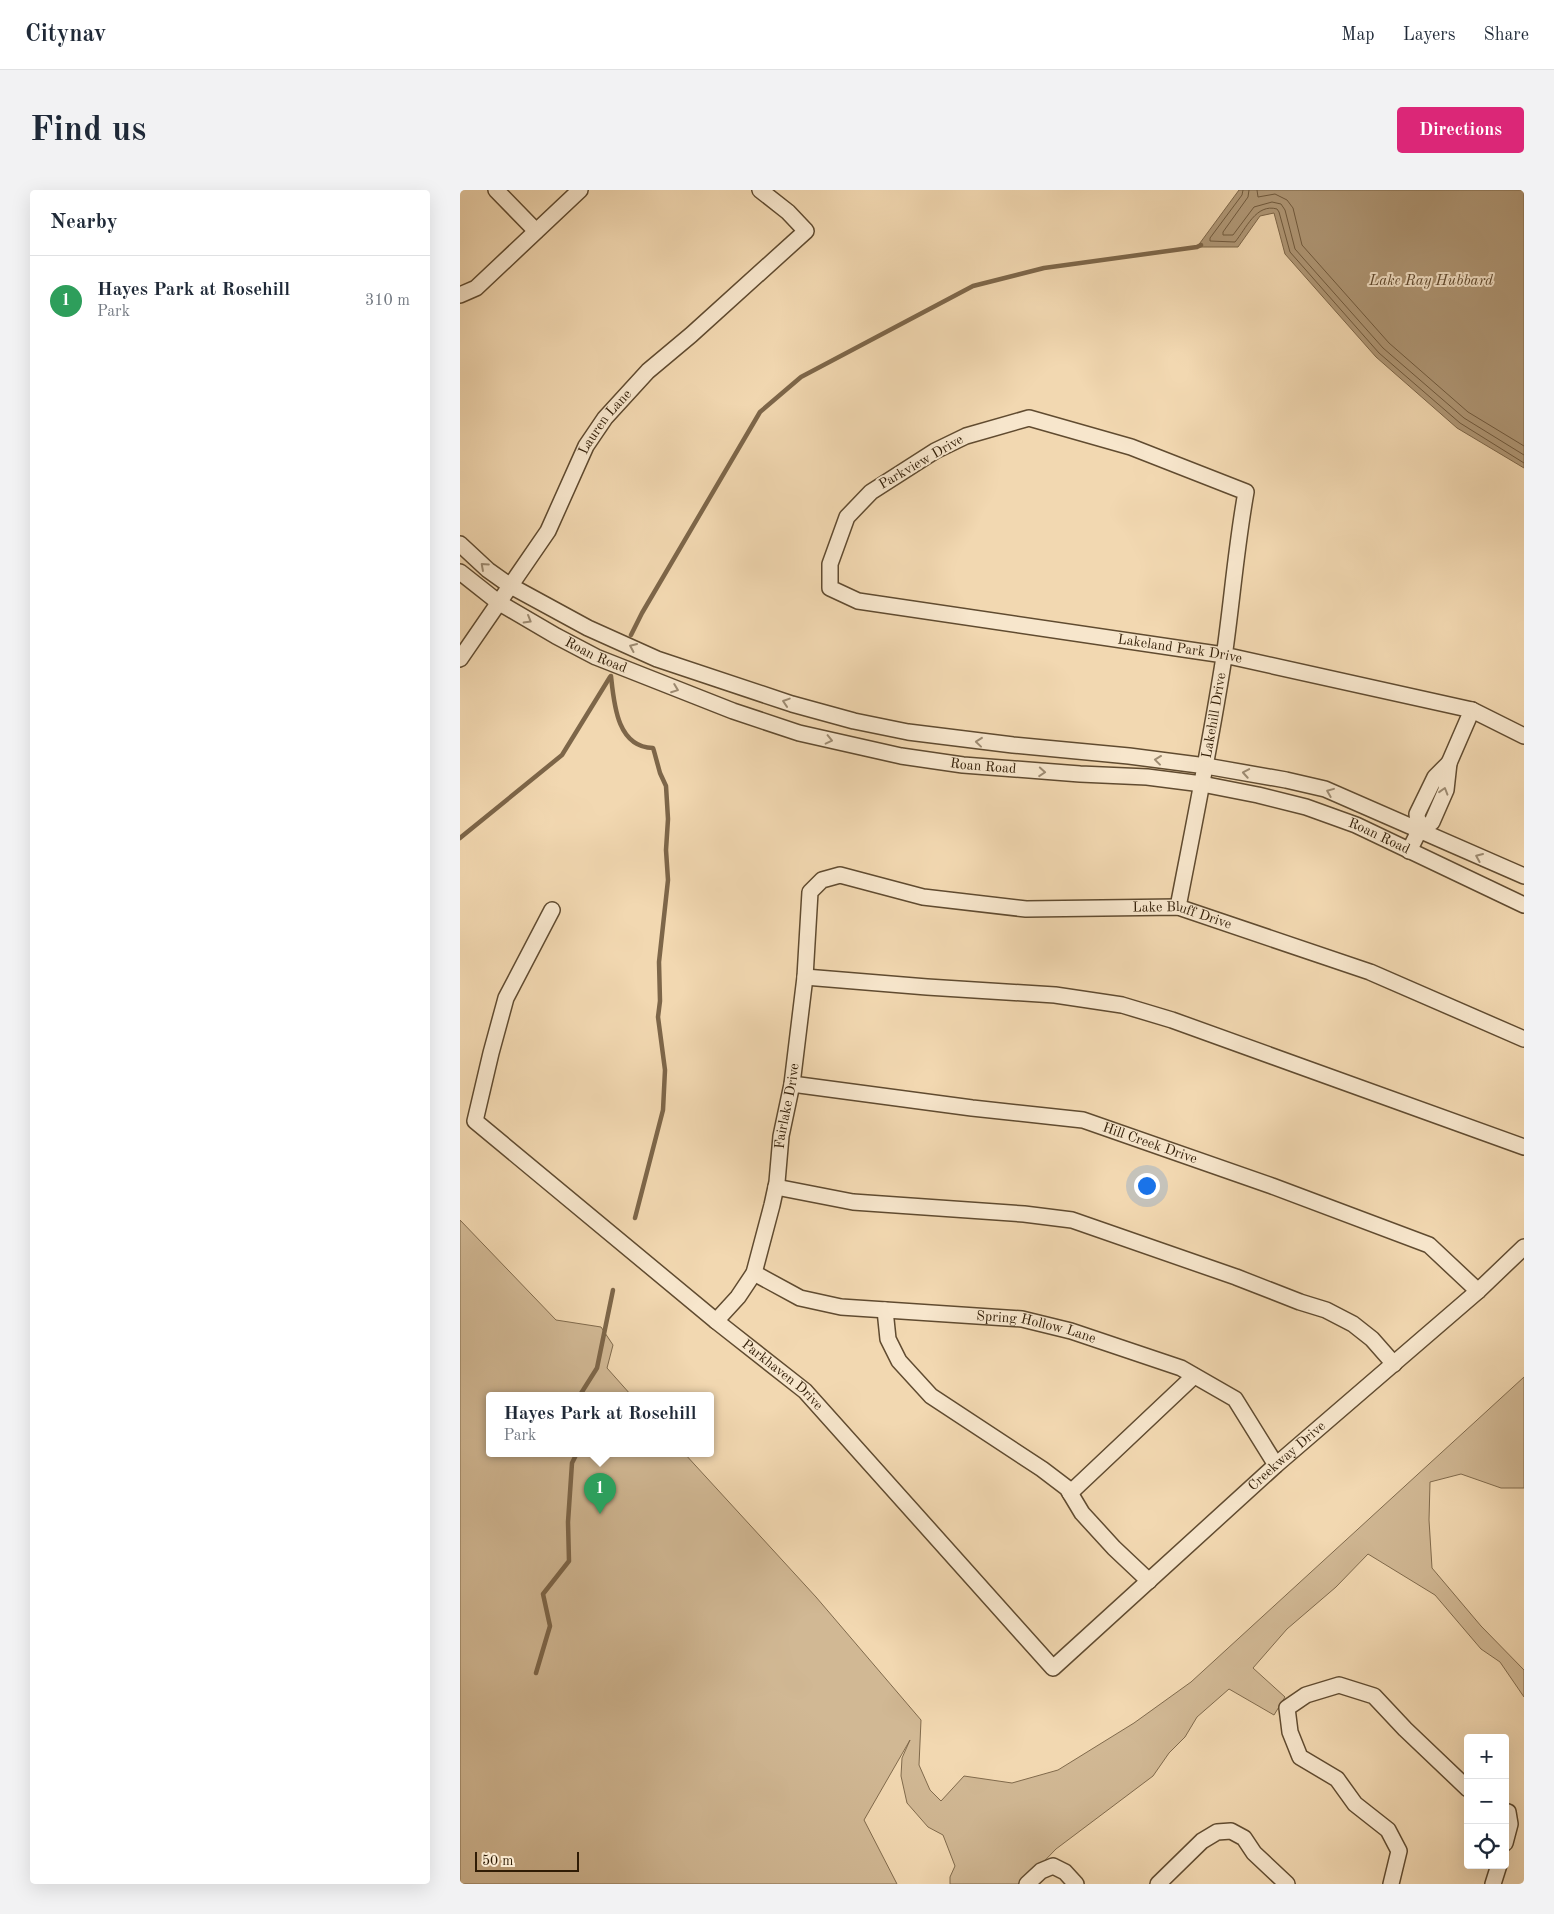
<!DOCTYPE html>
<html lang="en">
<head>
<meta charset="utf-8">
<style>
  :root { --surface:#fff; --page:#f2f2f3; --text:#1f2937; --muted:#747a83; --line:#e0e1e3; --accent:#db2777 }
  body { margin:0; font-family:"Old Standard TT",serif; background:var(--page); color:var(--text) }
  .controls { position:absolute; right:15px; bottom:15px; display:grid; overflow:hidden; border-radius:5px; box-shadow:0 5px 20px #0002 }
  .controls button { width:45px; height:45px; display:grid; place-items:center; padding:0; border:0; border-bottom:1px solid var(--line); background:var(--surface); color:var(--text); font:25px sans-serif }
  .scale { position:absolute; left:15px; bottom:12px; width:104px; box-sizing:border-box; padding-left:5px; border:2px solid #301c05; border-top:0; font-size:14px; line-height:18px; white-space:nowrap; color:#301c05; -webkit-text-stroke:4px #f7e6cc; paint-order:stroke }
  .you { position:absolute; left:686px; top:995px; width:18px; height:18px; margin:-12px; border:4px solid #fff; border-radius:50%; background:#1a73e8; box-shadow:0 0 0 8px #1a73e833 }
  .badge { display:grid; place-items:center; width:32px; height:32px; border-radius:50%; background:var(--accent); color:#fff; font-size:16px; font-weight:700 }
  .pin { position:absolute; translate:-50% -41px; filter:drop-shadow(0 1px 2px #0008) }
  .pin::after { content:''; position:absolute; top:26px; width:18px; height:15px; background:inherit; clip-path:polygon(0 0,100% 0,50% 100%) }
  .popup { position:absolute; left:26px; top:1202px; width:228px; height:65px; box-sizing:border-box; display:grid; place-content:center; border-radius:5px; background:var(--surface); filter:drop-shadow(0 1px 4px #0005); font-size:16px; white-space:nowrap; color:var(--muted) }
  .popup b { font-size:19px; color:var(--text) }
  .popup::after { content:''; position:absolute; left:50%; top:100%; margin-left:-10px; border:10px solid transparent; border-top-color:var(--surface) }
  .list { margin:0; padding:0; list-style:none }
  h2 { display:flex; justify-content:space-between; align-items:center; height:65px; margin:0; padding:0 20px; font-size:21px }
  h2 small { font-size:16px; font-weight:400; color:var(--muted) }
  .list li { display:grid; grid-template-columns:32px 1fr auto; gap:15px; align-items:center; box-sizing:border-box; height:90px; padding:0 20px; border-top:1px solid var(--line) }
  .list b { display:block; font-size:19px; white-space:nowrap }
  .list p { margin:0; font-size:16px; white-space:nowrap; color:var(--muted) }
  .list em { font-size:16px; font-style:normal; color:var(--muted) }
  .icon { flex:none; width:28px; height:28px; fill:none; stroke:currentColor; stroke-width:2; stroke-linecap:round; stroke-linejoin:round }
  .map { position:relative; flex:none; width:1064px; height:1694px; overflow:hidden; border-radius:5px }
  header { display:flex; align-items:center; gap:30px; box-sizing:border-box; height:70px; padding:0 25px; background:var(--surface); border-bottom:1px solid var(--line) }
  header strong { font-size:24px }
  nav { display:flex; gap:28px; margin-inline-start:auto; font-size:18px }
  .intro { display:flex; align-items:center; justify-content:space-between; box-sizing:border-box; height:120px; padding:0 30px }
  h1 { margin:0; font-size:35px }
  .button { padding:12px 22px; border-radius:5px; background:var(--accent); color:#fff; font-size:18px; font-weight:700 }
  main { display:flex; gap:30px; padding:0 30px }
  aside { flex:1; background:var(--surface); border-radius:5px; box-shadow:0 5px 20px #0002 }
  .map>svg:first-child { display:block }
  .green { fill:#d1b894; stroke:#806a4c }
  .water { fill:#b09877; stroke:#7d6649 }
  .lines { fill:none; stroke-linecap:round; stroke-linejoin:round }
  .shore { stroke:#705a3e; stroke-width:1 }
  .stream { stroke:#7d6649; stroke-width:4.5 }
  .minor-casing { stroke:#604b30; stroke-width:18 }
  .minor { stroke:#f7e6cc; stroke-width:15 }
  .oneway { stroke:#9d8b72 }
  .labels { text-anchor:middle; dominant-baseline:central; stroke-width:4; stroke-linejoin:round; paint-order:stroke }
  .street-label { font-size:14px; fill:#301c05; stroke:#f7e6cc }
  .water-label { font-size:15px; font-style:italic; fill:#5d472d; stroke:#f7e6cc }
</style>
</head>
<body>
<header>
<strong>Citynav</strong>
<nav><a>Map</a><a>Layers</a><a>Share</a></nav>
</header>
<div class="intro"><h1>Find us</h1><a class="button">Directions</a></div>
<main>
<aside>
<h2>Nearby<small></small></h2>
<ul class="list">
<li><span class="badge" style="background:#2e9e5b">1</span><div><b>Hayes Park at Rosehill</b><p>Park</p></div><em>310 m</em></li>
</ul>
</aside>
<div class="map">
<svg width="1064" height="1694" viewBox="0 0 1064 1694">
  <rect width="100%" height="100%" fill="#f2d8b1"/>
  <filter id="stains"><feTurbulence type="fractalNoise" baseFrequency=".004" numOctaves="4"/><feColorMatrix values="0 0 0 0 .2 0 0 0 0 .09 0 0 0 0 .02 0 0 0 .5 -.17"/></filter>
  <radialGradient id="worn" r=".72"><stop offset=".6" stop-color="#630" stop-opacity="0"/><stop offset="1" stop-color="#630" stop-opacity=".3"/></radialGradient>
  <polygon class="green" points="0,1030 96,1130 141,1137 153,1155 147,1178 171,1205 30,1205 30,1263 224,1263 356,1407 461,1530 459,1575 470,1600 481,1611 504,1586 552,1593 598,1580 674,1533 731,1492 1064,1187 1064,1298 1041,1298 1001,1284 970,1292 969,1330 972,1378 1021,1436 1064,1480 1064,1507 1040,1472 1021,1459 975,1405 908,1364 876,1397 827,1439 793,1478 825,1507 814,1525 769,1499 737,1527 725,1547 709,1563 693,1586 596,1659 562,1694 490,1694 490,1687 495,1676 483,1645 468,1637 447,1613 441,1586 442,1568 450,1550 404,1630 437,1694 0,1694"/>
  <polygon class="water" points="779,0 1064,0 1064,278 997,238 916,167 825,64 814,23 800,26 778,57 737,57"/>
  <g class="lines">
    <g class="shore">
      <path d="M 783,0 L 782,5 L 750,48 L 750,51 L 775,52 C 786,39 796,13 817,19 L 819,22 L 830,62 L 919,163 L 1000,233 L 1064,273"/>
      <polyline points="789,0 788,7 763,42 763,45 773,45 794,17 812,12 821,14 825,20 835,59 923,158 1004,228 1064,265"/>
      <polyline points="797,0 798,7 815,4 827,10 833,18 842,55 929,153 1008,222 1064,256"/>
    </g>
    <g class="stream">
      <polyline points="171,445 182,423 300,222 341,187 513,96 584,78 737,57 741,55"/>
      <path d="M 151,486 C 154,514 157,557 193,558 L 194,561 L 200,583 L 206,596 L 208,629 L 206,660 L 208,690 L 199,772 L 200,811 L 198,827 L 205,880 L 203,920 L 175,1028"/>
      <polyline points="0,648 102,565 150,487"/>
      <polyline points="120,1205 137,1178 153,1100"/>
      <polyline points="76,1483 90,1436 83,1404 109,1371 108,1332 112,1273 117,1263"/>
    </g>
    <g class="minor-casing">
      <g id="minor">
        <polyline points="36,0 76,41"/>
        <polyline points="0,105 16,98 120,0"/>
        <polyline points="0,354 28,380 49,395 128,438 197,469 332,514 394,531 448,542 553,555 669,566 746,576 826,590 865,599 1064,686"/>
        <path id="s1" d="M 0,382 L 38,412 L 96,446 L 136,467 L 273,521 L 339,543 L 441,566 L 503,575 L 620,584 L 687,587 L 742,594 L 798,605 L 846,617 L 896,635 L 1064,715"/>
        <path id="s2" d="M 0,469 L 88,341 L 126,256 L 145,228 L 188,181 L 231,145 L 346,41 L 328,22 L 300,0"/>
        <polyline points="989,573 1012,520"/>
        <polyline points="949,661 959,641 972,632 986,600 989,573 975,587 957,624 959,641"/>
        <path id="s3" d="M 718,717 C 734,634 751,551 764,467 C 772,412 776,357 786,302 L 671,257 L 569,228 L 506,246 L 475,261 L 411,302 L 387,327 L 370,374 L 370,398 L 398,411 L 764,465 L 1012,520 L 1064,546"/>
        <path id="s4" d="M 92,720 L 46,808 L 31,863 L 15,931 L 256,1131 L 345,1201 L 593,1478 L 816,1275 L 1018,1101 L 1064,1057"/>
        <polyline points="345,787 467,797 595,805 662,815 712,830 1064,957"/>
        <path id="s5" d="M 332,894 L 512,918 L 623,930 L 812,996 L 969,1055 L 1018,1101"/>
        <polyline points="316,997 393,1012 564,1024 612,1030 776,1087 840,1112 866,1120 893,1134 912,1149 934,1174"/>
        <path id="s6" d="M 294,1083 L 340,1108 L 381,1117 L 562,1129 L 611,1141 L 721,1178 L 775,1209 L 816,1275"/>
        <polyline points="425,1120 428,1149 439,1171 471,1206 582,1279 607,1298 622,1323 654,1358 689,1391"/>
        <path id="s7" d="M 256,1131 L 278,1107 L 294,1083 L 312,1015 L 317,992 L 321,946 L 332,894 L 345,787 L 350,702 L 362,690 L 380,685 L 463,707 L 566,719 L 718,717 L 910,782 L 1064,849"/>
        <polyline points="610,1303 734,1186"/>
        <polyline points="1045,1621 1048,1622 1050,1634 1045,1653"/>
        <polyline points="567,1694 581,1681 593,1676 605,1682 616,1694"/>
        <polyline points="698,1694 742,1651 757,1642 771,1641 784,1648 794,1663 827,1694"/>
        <polyline points="931,1694 939,1661 928,1640 895,1614 877,1589 840,1567 830,1542 827,1518 846,1505 879,1495 914,1506 945,1539 1008,1599"/>
        <polyline points="1033,1694 1039,1675"/>
      </g>
    </g>
    <use href="#minor" class="minor"/>
  </g>
  <defs><path id="oneway-chevron" d="M-2-3.5L2.5 0L-2 3.5" fill="none" stroke-width="1.6" stroke-linecap="round" stroke-linejoin="round" transform="scale(1.25)"/></defs>
  <g class="oneway">
    <use href="#oneway-chevron" transform="translate(24 376) rotate(-138)"/>
    <use href="#oneway-chevron" transform="translate(68 430) rotate(30)"/>
    <use href="#oneway-chevron" transform="translate(173 457) rotate(-156)"/>
    <use href="#oneway-chevron" transform="translate(215 499) rotate(21)"/>
    <use href="#oneway-chevron" transform="translate(326 512) rotate(-162)"/>
    <use href="#oneway-chevron" transform="translate(369 550) rotate(13)"/>
    <use href="#oneway-chevron" transform="translate(519 552) rotate(-174)"/>
    <use href="#oneway-chevron" transform="translate(698 570) rotate(-173)"/>
    <use href="#oneway-chevron" transform="translate(582 582) rotate(4)"/>
    <use href="#oneway-chevron" transform="translate(786 583) rotate(-170)"/>
    <use href="#oneway-chevron" transform="translate(984 601) rotate(-73)"/>
    <use href="#oneway-chevron" transform="translate(870 602) rotate(-158)"/>
    <use href="#oneway-chevron" transform="translate(1019 667) rotate(-157)"/>
  </g>
  <g class="labels">
    <g class="street-label">
      <text stroke="none"><textPath href="#s2" startOffset="279">Lauren Lane</textPath></text>
      <text transform="translate(461 272) rotate(-30)">Parkview Drive</text>
      <text stroke="none"><textPath href="#s3" startOffset="1291">Lakeland Park Drive</textPath></text>
      <text stroke="none"><textPath href="#s1" startOffset="160">Roan Road</textPath></text>
      <text stroke="none"><textPath href="#s3" startOffset="195">Lakehill Drive</textPath></text>
      <text stroke="none"><textPath href="#s1" startOffset="565">Roan Road</textPath></text>
      <text stroke="none"><textPath href="#s1" startOffset="970">Roan Road</textPath></text>
      <text stroke="none"><textPath href="#s7" startOffset="830">Lake Bluff Drive</textPath></text>
      <text stroke="none"><textPath href="#s7" startOffset="232">Fairlake Drive</textPath></text>
      <text stroke="none"><textPath href="#s5" startOffset="364">Hill Creek Drive</textPath></text>
      <text stroke="none"><textPath href="#s6" startOffset="291">Spring Hollow Lane</textPath></text>
      <text stroke="none"><textPath href="#s4" startOffset="625">Parkhaven Drive</textPath></text>
      <text stroke="none"><textPath href="#s4" startOffset="1340">Creekway Drive</textPath></text>
    </g>
    <g class="water-label">
      <text x="971" y="91">Lake Ray Hubbard</text>
    </g>
  </g>
  <rect width="100%" height="100%" filter="url(#stains)"/>
  <rect width="100%" height="100%" fill="url(#worn)"/>
</svg>
<div class="controls">
<button>+</button>
<button>−</button>
<button><svg class="icon" aria-label="locate" viewBox="0 0 24 24"><circle cx="12" cy="12" r="6"/><path d="M12 2v4M12 18v4M2 12h4M18 12h4"/></svg></button>
</div>
<div class="scale">50 m</div>
<div class="you"></div>
<div class="pin badge" style="left:140px;top:1324px;background:#2e9e5b">1</div>
<div class="popup"><b>Hayes Park at Rosehill</b>Park</div>
</div>
</main>
</body>
</html>
